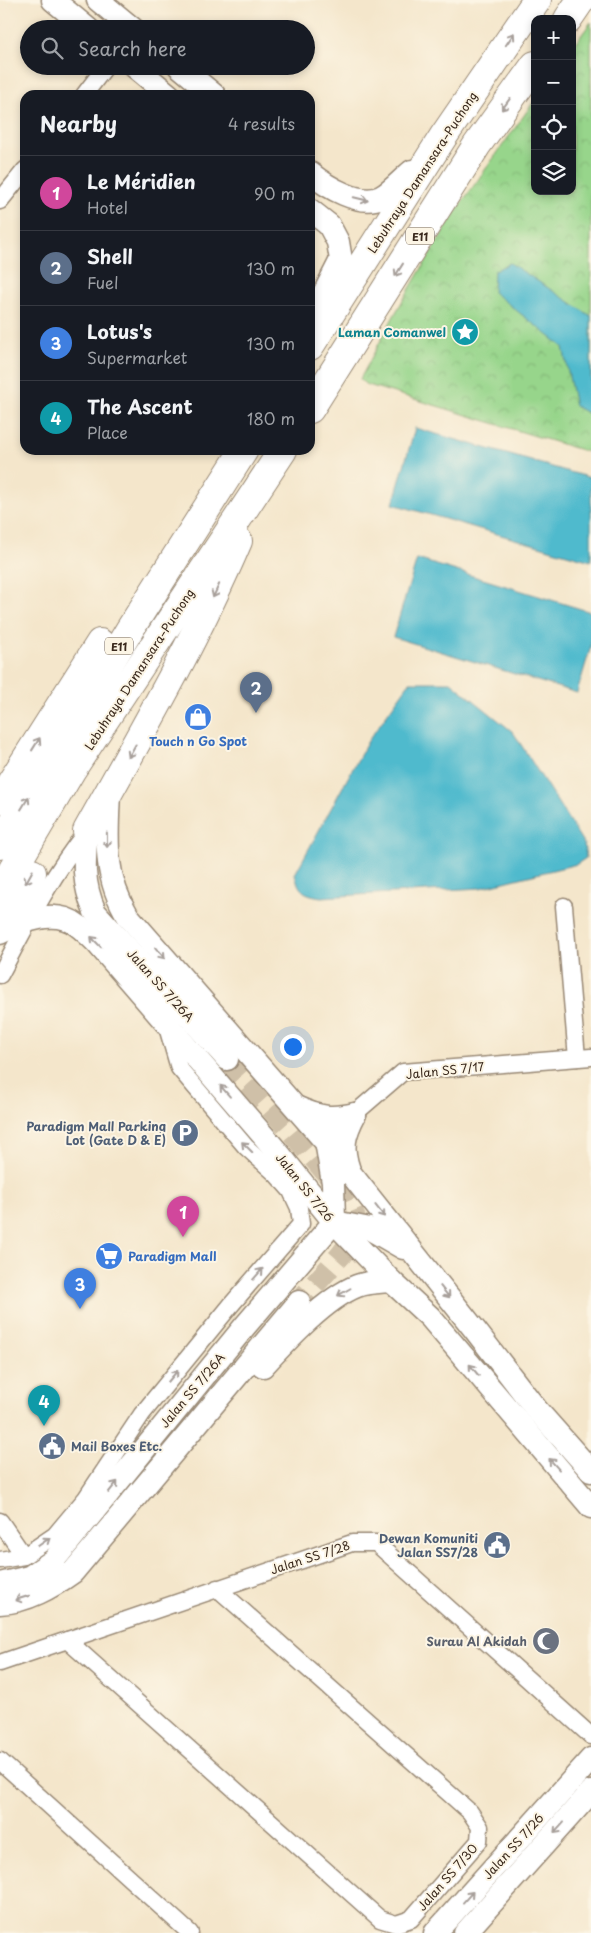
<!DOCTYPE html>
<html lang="en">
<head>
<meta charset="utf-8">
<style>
  :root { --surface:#171b24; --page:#20242c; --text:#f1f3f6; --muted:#9ea1a6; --line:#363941; --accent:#2563eb }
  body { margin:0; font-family:"Playpen Sans",sans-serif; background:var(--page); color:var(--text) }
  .controls { position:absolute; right:15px; top:15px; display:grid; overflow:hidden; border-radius:10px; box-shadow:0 2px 8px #0003 }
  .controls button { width:45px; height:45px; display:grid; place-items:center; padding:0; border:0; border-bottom:1px solid var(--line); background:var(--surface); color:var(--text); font:25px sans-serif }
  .you { position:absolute; left:292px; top:1046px; width:18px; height:18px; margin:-12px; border:4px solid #fff; border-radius:50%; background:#1a73e8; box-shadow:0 0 0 8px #1a73e833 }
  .badge { display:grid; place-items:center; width:32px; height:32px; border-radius:50%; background:var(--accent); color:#fff; font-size:16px; font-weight:700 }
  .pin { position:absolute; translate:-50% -41px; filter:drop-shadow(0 1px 2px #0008) }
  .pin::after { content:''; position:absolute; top:26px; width:18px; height:15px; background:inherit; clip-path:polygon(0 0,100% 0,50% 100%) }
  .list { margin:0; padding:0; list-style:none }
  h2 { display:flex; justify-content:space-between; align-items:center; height:65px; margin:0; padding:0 20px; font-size:21px }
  h2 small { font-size:16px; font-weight:400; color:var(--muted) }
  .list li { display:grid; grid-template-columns:32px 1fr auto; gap:15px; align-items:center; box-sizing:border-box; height:75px; padding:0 20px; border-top:1px solid var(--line) }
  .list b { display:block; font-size:19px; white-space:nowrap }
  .list p { margin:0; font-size:16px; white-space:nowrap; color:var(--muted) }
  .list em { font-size:16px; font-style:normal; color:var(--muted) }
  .icon { flex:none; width:28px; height:28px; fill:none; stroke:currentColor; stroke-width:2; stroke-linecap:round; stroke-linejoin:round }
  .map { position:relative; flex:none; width:591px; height:1933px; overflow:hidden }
  .search { position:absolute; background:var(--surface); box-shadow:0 2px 8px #0003; left:20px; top:20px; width:295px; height:55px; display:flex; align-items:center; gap:12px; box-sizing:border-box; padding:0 18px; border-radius:28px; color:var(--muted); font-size:19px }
  .panel { position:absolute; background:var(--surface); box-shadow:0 2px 8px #0003; left:20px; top:90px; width:295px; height:365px; border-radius:15px }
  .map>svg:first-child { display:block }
  .park { fill:url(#park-crowns); stroke:#698054 }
  .water { fill:#50bacd; stroke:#467276 }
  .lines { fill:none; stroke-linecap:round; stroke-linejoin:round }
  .secondary-tunnel { stroke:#cfc0a8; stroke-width:22; stroke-dasharray:22 11; stroke-linecap:butt }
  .street-casing { stroke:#988874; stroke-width:19 }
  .secondary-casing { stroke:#988874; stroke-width:25 }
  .highway-casing { stroke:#988874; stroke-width:30 }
  .street { stroke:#fff; stroke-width:16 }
  .secondary { stroke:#fff; stroke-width:22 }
  .highway { stroke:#fff; stroke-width:28 }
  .oneway { stroke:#a79f9a }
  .labels { text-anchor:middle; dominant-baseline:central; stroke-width:4; stroke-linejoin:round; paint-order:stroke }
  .shield { fill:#fcf5e5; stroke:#75675a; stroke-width:1 }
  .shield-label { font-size:11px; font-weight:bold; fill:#3b2a1e }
  .street-label { font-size:12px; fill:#3b2a1e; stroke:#fcf5e5 }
  .culture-label { font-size:12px; font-weight:bold; fill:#0d838f; stroke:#fcf5e5; text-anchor:end }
  .shop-label { font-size:12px; font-weight:bold; fill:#366cbe; stroke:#fcf5e5 }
  .service-label { font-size:12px; font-weight:bold; fill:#4e5e75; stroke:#fcf5e5; text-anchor:end }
  .worship-label { font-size:12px; font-weight:bold; fill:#5b616d; stroke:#fcf5e5; text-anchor:end }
</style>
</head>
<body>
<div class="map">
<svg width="591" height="1933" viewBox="0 0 591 1933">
  <defs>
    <pattern id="park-crowns" width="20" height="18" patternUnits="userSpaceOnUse" patternTransform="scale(1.25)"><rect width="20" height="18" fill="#97d58b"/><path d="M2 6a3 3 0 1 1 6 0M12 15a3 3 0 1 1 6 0" fill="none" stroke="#83b778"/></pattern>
  </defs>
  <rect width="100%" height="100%" fill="#fcf5e5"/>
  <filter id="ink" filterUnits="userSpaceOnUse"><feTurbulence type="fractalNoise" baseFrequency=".02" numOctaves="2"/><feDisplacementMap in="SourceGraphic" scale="10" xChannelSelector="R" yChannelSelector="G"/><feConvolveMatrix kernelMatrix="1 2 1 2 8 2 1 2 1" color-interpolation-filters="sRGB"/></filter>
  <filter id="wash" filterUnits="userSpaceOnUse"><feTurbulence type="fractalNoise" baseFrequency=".0096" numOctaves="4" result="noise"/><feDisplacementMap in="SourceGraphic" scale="20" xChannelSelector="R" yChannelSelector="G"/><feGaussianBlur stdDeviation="1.12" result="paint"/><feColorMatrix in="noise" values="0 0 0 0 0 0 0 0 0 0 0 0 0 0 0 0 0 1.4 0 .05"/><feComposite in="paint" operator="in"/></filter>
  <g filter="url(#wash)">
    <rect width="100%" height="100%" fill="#f4e6cb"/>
    <polygon class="park" points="591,22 591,453 365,384 360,379 396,312 455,212 535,100 535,191 572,191 572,48"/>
    <g class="water">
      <polygon points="510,263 591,316 591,415 575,406 563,347 493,292 494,271"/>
      <polygon points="415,428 591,478 591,561 393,504"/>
      <polygon points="417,559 591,612 591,646 577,693 393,637"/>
      <path d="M 410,682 L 451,682 L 513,732 L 584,844 L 586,858 L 577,864 L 480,888 L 321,897 C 303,894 299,891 295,874 L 368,741 Z"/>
    </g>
  </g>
  <g filter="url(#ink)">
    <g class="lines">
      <polyline class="secondary-tunnel" points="227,1059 286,1125 345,1195 357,1223 355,1236 341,1255 299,1302"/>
      <g class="street-casing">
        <g id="street">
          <polyline points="84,95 106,66"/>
          <polyline points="0,201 25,170"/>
          <polyline points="564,906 577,1058"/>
          <path d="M 0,975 C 26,926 52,874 87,831"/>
          <polyline points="324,1140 403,1072 591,1057"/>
          <polyline points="0,1521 24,1556"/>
          <polyline points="0,1560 24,1556 55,1535 86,1498 142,1414 231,1305 301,1224 299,1208 291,1191 276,1174 246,1147 179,1068 167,1027"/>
          <polyline points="67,1640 380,1919 396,1924 411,1919 479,1841 480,1827 470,1812 217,1588"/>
          <polyline points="0,1663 352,1543 376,1543 591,1736"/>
          <polyline points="0,1761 190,1933"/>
        </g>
      </g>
      <g class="secondary-casing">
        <g id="secondary">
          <polyline points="53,0 88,29"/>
          <polyline points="98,0 133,29"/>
          <polyline points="134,66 169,95"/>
          <polyline points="179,66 214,95"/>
          <path d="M 310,173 C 327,187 360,207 381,197 C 392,191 402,179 412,171"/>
          <polyline points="310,210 329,225 338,242 341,260 318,305"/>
          <path d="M 109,793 C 107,838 103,876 128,916 L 324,1140 L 475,1330 L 536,1409 L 591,1471"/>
          <path d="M 87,831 C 84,862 82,882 95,912 L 227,1059"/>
          <path d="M 0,933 C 21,921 55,908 77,925 C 84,930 91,937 97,943 L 280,1155 L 334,1222 L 391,1281 L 430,1317 L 591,1507"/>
          <path d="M 298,1108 C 320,1118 332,1119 355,1114"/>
          <path d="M 349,1170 C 341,1147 344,1135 355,1114"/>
          <polyline points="334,1222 370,1229 403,1248"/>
          <path d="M 263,1366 C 286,1341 326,1298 357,1286 C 367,1282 380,1282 391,1281"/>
          <polyline points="0,1584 29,1577 54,1560 245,1326 334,1222 333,1183 327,1147"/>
          <path d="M 0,1603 C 27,1602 52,1587 73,1572 L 299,1302"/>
          <polyline points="435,1933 591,1759"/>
          <polyline points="465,1933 591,1792"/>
        </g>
      </g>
      <g class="highway-casing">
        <g id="highway">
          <polyline points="568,19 581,0"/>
          <polyline points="310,346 443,137 537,0"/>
          <polyline points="310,409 477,145 535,65"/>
          <polyline points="0,800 100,643"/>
          <path d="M 87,831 C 140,736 195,642 238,541"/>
          <polyline points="0,845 130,629 244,450"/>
          <polyline points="0,891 71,771 283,450"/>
          <polyline points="0,929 32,873"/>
        </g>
      </g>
      <use href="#street" class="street"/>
      <use href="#secondary" class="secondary"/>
      <use href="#highway" class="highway"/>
    </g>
    <defs><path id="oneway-shaft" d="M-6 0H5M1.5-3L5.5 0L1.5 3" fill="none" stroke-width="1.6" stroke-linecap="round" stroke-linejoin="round" transform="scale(1.25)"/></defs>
    <g class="oneway">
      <use href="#oneway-shaft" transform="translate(510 39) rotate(-56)"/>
      <use href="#oneway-shaft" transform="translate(506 104) rotate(126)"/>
      <use href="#oneway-shaft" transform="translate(361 199) rotate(14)"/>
      <use href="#oneway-shaft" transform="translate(399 270) rotate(122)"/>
      <use href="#oneway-shaft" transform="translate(216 591) rotate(115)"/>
      <use href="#oneway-shaft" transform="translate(36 744) rotate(-58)"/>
      <use href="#oneway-shaft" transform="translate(132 751) rotate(119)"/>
      <use href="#oneway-shaft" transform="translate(25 803) rotate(-59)"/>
      <use href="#oneway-shaft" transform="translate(107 840) rotate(89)"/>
      <use href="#oneway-shaft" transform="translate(29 877) rotate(119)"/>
      <use href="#oneway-shaft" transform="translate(96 942) rotate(-134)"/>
      <use href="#oneway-shaft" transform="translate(160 953) rotate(49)"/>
      <use href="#oneway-shaft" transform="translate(225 1091) rotate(-131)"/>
      <use href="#oneway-shaft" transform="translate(247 1147) rotate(-135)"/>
      <use href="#oneway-shaft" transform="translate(380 1211) rotate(52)"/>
      <use href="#oneway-shaft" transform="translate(258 1274) rotate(-49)"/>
      <use href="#oneway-shaft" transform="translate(344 1292) rotate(150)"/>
      <use href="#oneway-shaft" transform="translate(445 1292) rotate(51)"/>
      <use href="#oneway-shaft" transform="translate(474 1370) rotate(-130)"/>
      <use href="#oneway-shaft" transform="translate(173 1376) rotate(-50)"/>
      <use href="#oneway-shaft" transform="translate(554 1464) rotate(-132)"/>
      <use href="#oneway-shaft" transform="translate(113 1487) rotate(-51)"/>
      <use href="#oneway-shaft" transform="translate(44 1542) rotate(-35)"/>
      <use href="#oneway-shaft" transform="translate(22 1598) rotate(163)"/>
      <use href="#oneway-shaft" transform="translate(559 1828) rotate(132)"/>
      <use href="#oneway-shaft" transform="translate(468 1897) rotate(-48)"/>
    </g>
  </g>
  <defs>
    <g id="sight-disc" transform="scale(1.4375)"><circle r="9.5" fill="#0f9aa8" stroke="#fcf5e5"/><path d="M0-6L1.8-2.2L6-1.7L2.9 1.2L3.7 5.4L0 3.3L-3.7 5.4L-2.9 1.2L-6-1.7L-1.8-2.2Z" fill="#fff"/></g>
    <g id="shop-disc" transform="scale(1.4375)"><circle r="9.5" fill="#3f7fe0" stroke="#fcf5e5"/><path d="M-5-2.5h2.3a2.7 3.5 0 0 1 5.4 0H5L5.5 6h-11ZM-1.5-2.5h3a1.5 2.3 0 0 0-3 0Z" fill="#fff"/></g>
    <g id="parking-disc" transform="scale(1.4375)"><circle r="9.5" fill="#5c6f8a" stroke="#fcf5e5"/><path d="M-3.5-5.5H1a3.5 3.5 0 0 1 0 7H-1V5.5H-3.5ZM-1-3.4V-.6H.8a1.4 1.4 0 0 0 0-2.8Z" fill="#fff"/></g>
    <g id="supermarket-disc" transform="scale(1.4375)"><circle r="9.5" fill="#3f7fe0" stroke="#fcf5e5"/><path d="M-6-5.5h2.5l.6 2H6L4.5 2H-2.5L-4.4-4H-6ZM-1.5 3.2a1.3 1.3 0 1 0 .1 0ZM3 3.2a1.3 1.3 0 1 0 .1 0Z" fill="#fff"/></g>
    <g id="civic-disc" transform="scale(1.4375)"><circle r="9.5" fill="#5c6f8a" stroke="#fcf5e5"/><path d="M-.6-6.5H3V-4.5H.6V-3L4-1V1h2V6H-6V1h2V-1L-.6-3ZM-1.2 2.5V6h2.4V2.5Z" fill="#fff"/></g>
    <g id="mosque-disc" transform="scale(1.4375)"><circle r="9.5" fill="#6b7280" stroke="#fcf5e5"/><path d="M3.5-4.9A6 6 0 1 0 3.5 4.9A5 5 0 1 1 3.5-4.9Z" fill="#fff"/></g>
  </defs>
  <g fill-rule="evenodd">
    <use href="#sight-disc" x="465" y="332"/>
    <use href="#shop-disc" x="198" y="717"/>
    <use href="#parking-disc" x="185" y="1133"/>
    <use href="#supermarket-disc" x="109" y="1256"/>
    <use href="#civic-disc" x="52" y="1446"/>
    <use href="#civic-disc" x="497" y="1545"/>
    <use href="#mosque-disc" x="546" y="1641"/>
  </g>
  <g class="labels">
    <g class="shield">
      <rect x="406" y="227.5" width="28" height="17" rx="4"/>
      <rect x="105" y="637.5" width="28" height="17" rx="4"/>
    </g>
    <g class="shield-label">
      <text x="420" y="236">E11</text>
      <text x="119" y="646">E11</text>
    </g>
    <g class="street-label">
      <text transform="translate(422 172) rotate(-57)">Lebuhraya Damansara–Puchong</text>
      <text transform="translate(139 669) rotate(-57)">Lebuhraya Damansara–Puchong</text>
      <text transform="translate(161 985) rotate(48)">Jalan SS 7/26A</text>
      <text transform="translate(445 1070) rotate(-6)">Jalan SS 7/17</text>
      <text transform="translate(305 1187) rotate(51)">Jalan SS 7/26</text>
      <text transform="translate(192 1390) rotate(-50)">Jalan SS 7/26A</text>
      <text transform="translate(310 1557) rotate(-18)">Jalan SS 7/28</text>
      <text transform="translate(513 1846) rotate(-48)">Jalan SS 7/26</text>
      <text transform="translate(447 1877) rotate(-49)">Jalan SS 7/30</text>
    </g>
    <g class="culture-label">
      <text x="446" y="332">Laman Comanwel</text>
    </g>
    <g class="shop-label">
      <text x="198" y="741">Touch n Go Spot</text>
      <text x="128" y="1256" text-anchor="start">Paradigm Mall</text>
    </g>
    <g class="service-label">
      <text x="166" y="1126">Paradigm Mall Parking<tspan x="166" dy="14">Lot (Gate D &amp; E)</tspan></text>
      <text x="71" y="1446" text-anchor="start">Mail Boxes Etc.</text>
      <text x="478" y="1538">Dewan Komuniti<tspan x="478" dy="14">Jalan SS7/28</tspan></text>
    </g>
    <g class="worship-label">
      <text x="527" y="1641">Surau Al Akidah</text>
    </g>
  </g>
</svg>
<div class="controls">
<button>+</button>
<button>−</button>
<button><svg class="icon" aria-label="locate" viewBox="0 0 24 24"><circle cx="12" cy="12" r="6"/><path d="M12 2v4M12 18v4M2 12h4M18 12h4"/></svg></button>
<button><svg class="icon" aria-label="layers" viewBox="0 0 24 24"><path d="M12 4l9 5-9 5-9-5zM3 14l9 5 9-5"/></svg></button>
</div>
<div class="you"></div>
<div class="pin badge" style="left:183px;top:1237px;background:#d1479c">1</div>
<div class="pin badge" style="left:256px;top:713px;background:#5c6f8a">2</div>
<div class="pin badge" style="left:80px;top:1309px;background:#3f7fe0">3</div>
<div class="pin badge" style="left:44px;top:1426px;background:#0f9aa8">4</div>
<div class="search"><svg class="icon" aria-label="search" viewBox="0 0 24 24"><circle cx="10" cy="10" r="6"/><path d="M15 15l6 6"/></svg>Search here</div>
<section class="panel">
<h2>Nearby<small>4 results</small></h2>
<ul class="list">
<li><span class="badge" style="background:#d1479c">1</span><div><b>Le Méridien</b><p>Hotel</p></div><em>90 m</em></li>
<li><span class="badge" style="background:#5c6f8a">2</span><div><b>Shell</b><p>Fuel</p></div><em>130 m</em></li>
<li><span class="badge" style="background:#3f7fe0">3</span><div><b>Lotus's</b><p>Supermarket</p></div><em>130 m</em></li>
<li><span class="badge" style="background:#0f9aa8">4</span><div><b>The Ascent</b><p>Place</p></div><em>180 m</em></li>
</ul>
</section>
</div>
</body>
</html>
